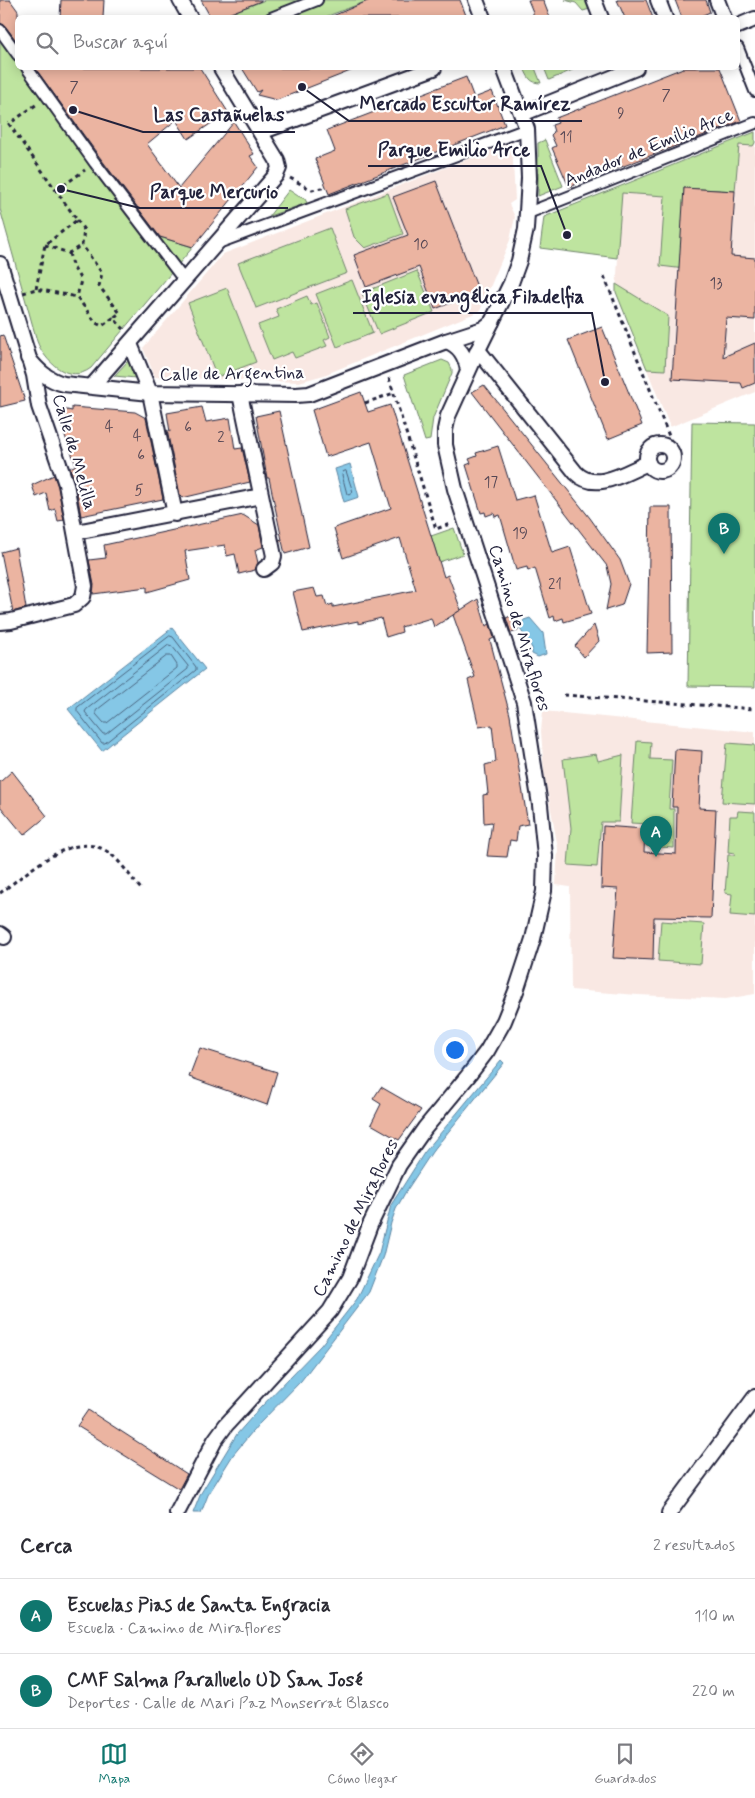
<!DOCTYPE html>
<html lang="es">
<head>
<meta charset="utf-8">
<style>
  :root { --surface:#fff; --page:#f7f7f7; --text:#2b2b33; --muted:#7c7c81; --line:#e1e1e2; --accent:#0f766e }
  body { margin:0; font-family:Mynerve,sans-serif; background:var(--page); color:var(--text) }
  .you { position:absolute; left:454px; top:1049px; width:18px; height:18px; margin:-12px; border:4px solid #fff; border-radius:50%; background:#1a73e8; box-shadow:0 0 0 8px #1a73e833 }
  .badge { display:grid; place-items:center; width:32px; height:32px; border-radius:50%; background:var(--accent); color:#fff; font-size:16px; font-weight:700 }
  .pin { position:absolute; translate:-50% -41px; filter:drop-shadow(0 1px 2px #0008) }
  .pin::after { content:''; position:absolute; top:26px; width:18px; height:15px; background:inherit; clip-path:polygon(0 0,100% 0,50% 100%) }
  .list { margin:0; padding:0; list-style:none }
  h2 { display:flex; justify-content:space-between; align-items:center; height:65px; margin:0; padding:0 20px; font-size:21px }
  h2 small { font-size:16px; font-weight:400; color:var(--muted) }
  .list li { display:grid; grid-template-columns:32px 1fr auto; gap:15px; align-items:center; box-sizing:border-box; height:75px; padding:0 20px; border-top:1px solid var(--line) }
  .list b { display:block; font-size:19px; white-space:nowrap }
  .list p { margin:0; font-size:16px; white-space:nowrap; color:var(--muted) }
  .list em { font-size:16px; font-style:normal; color:var(--muted) }
  .icon { flex:none; width:28px; height:28px; fill:none; stroke:currentColor; stroke-width:2; stroke-linecap:round; stroke-linejoin:round }
  .map { position:relative; flex:none; width:755px; height:1513px; overflow:hidden }
  .search { position:absolute; background:var(--surface); box-shadow:0 2px 12px #0003; left:15px; right:15px; top:15px; height:55px; display:flex; align-items:center; gap:12px; box-sizing:border-box; padding:0 18px; border-radius:8px; color:var(--muted); font-size:19px }
  .sheet { height:215px; background:var(--surface) }
  nav { display:flex; justify-content:space-around; align-items:center; box-sizing:border-box; height:70px; border-top:1px solid var(--line); background:var(--surface); font-size:14px; color:var(--muted) }
  nav a { display:grid; justify-items:center; gap:2px }
  nav .on { color:var(--accent) }
  .map>svg:first-child { display:block }
  .built { fill:#f9e8e3 }
  .green { fill:#bee49f; stroke:#70836d }
  .water { fill:#85c7e6; stroke:#5d85a2 }
  .lines { fill:none; stroke-linecap:round; stroke-linejoin:round }
  .shore { stroke:#4a647f; stroke-width:1 }
  .building { fill:#ebb4a1; stroke:#22223b }
  .pedestrian-casing { stroke:#22223b; stroke-width:14 }
  .minor-casing { stroke:#22223b; stroke-width:18 }
  .path { stroke:#22223b; stroke-width:3; stroke-dasharray:4 4; stroke-linecap:butt }
  .pedestrian { stroke:#fff; stroke-width:10 }
  .minor { stroke:#fff; stroke-width:14 }
  .labels { text-anchor:middle; dominant-baseline:central; stroke-width:4.5; stroke-linejoin:round; paint-order:stroke }
  .number-label { font-size:15px; fill:#544654 }
  .street-label { font-size:18px; fill:#22223b; stroke:#fff }
  .leader { fill:none; stroke:#22223b; stroke-width:2 }
  .callout-dot { fill:#22223b; stroke:#fff; stroke-width:2 }
  .callout-label { font-size:19px; text-anchor:middle; font-weight:bold; fill:#22223b; stroke:#fff; stroke-width:4.5; stroke-linejoin:round; paint-order:stroke }
</style>
</head>
<body>
<div class="map">
<svg width="755" height="1513" viewBox="0 0 755 1513">
  <rect width="100%" height="100%" fill="#fff"/>
  <filter id="ink" filterUnits="userSpaceOnUse"><feTurbulence type="fractalNoise" baseFrequency=".02" numOctaves="2"/><feDisplacementMap in="SourceGraphic" scale="10" xChannelSelector="R" yChannelSelector="G"/><feConvolveMatrix kernelMatrix="1 2 1 2 8 2 1 2 1" color-interpolation-filters="sRGB"/></filter>
  <g filter="url(#ink)">
    <g class="built">
      <polygon points="755,132 755,392 670,427 616,292 618,258 600,255 579,203"/>
      <polygon points="512,142 515,200 509,204 515,217 510,240 480,311 324,375 299,382 155,377 143,348 223,254"/>
      <polygon points="543,711 755,732 755,994 726,999 638,995 571,990 570,887 556,885 558,848 544,772 541,731"/>
    </g>
    <g class="green">
      <polygon points="265,0 370,0 325,17 218,18"/>
      <polygon points="565,0 587,0 590,9 583,11 576,3"/>
      <path d="M 0,24 L 17,49 L 18,68 L 31,68 L 156,236 L 193,247 L 91,368 C 69,385 44,361 37,341 L 0,209 Z"/>
      <path d="M 524,68 L 535,68 L 541,83 C 530,83 528,77 524,68 Z"/>
      <polygon points="550,68 577,68 549,80 545,70"/>
      <polygon points="755,132 755,143 753,146 739,145 735,191 684,188 685,269 660,266 665,196 622,193 617,258 540,248 544,217"/>
      <polygon points="545,140 563,186 538,196 538,143"/>
      <polygon points="289,190 298,196 305,199 307,203 269,216"/>
      <polygon points="388,193 403,234 365,248 354,237 345,209"/>
      <polygon points="330,228 347,273 256,308 238,263"/>
      <polygon points="417,271 434,312 379,334 362,293"/>
      <polygon points="352,280 373,333 337,347 316,294"/>
      <polygon points="616,284 668,316 665,370 647,369 616,292"/>
      <polygon points="227,288 256,362 217,377 188,303"/>
      <polygon points="307,296 311,305 317,303 330,337 324,340 327,346 295,358 292,352 272,360 258,325 279,317 276,309"/>
      <polygon points="442,360 449,363 452,369 452,373 433,418 430,440 425,441 404,375"/>
      <polygon points="128,361 136,378 114,376"/>
      <polygon points="692,422 755,423 755,687 688,686"/>
      <polygon points="454,528 463,554 439,562 431,536"/>
      <polygon points="637,741 651,742 650,759 672,760 669,809 674,809 674,848 646,846 648,824 631,823"/>
      <polygon points="727,743 755,745 755,804 722,802"/>
      <polygon points="596,754 598,761 623,755 619,822 601,822 597,867 568,865 571,828 563,759"/>
      <polygon points="738,811 755,812 755,917 730,915 732,894 725,893 728,855 734,855 735,853 728,852 730,816 737,816"/>
      <polygon points="661,921 704,924 701,964 658,961"/>
    </g>
    <g class="water">
      <polygon points="350,464 359,497 344,502 335,469"/>
      <polygon points="530,618 543,633 546,654 538,657 532,654 532,648 519,627 524,620"/>
      <polygon points="172,628 205,669 102,751 68,709"/>
      <polygon points="501,1060 504,1063 432,1152 405,1193 396,1209 391,1223 383,1256 369,1292 301,1381 257,1426 233,1455 208,1495 201,1513 193,1513 201,1493 237,1434 260,1408 321,1345 357,1299 379,1253 391,1205 424,1153"/>
    </g>
    <g class="lines">
      <g class="shore">
        <polygon points="346,471 353,492 349,495 347,494 342,475 343,472"/>
        <polygon points="170,636 173,637 196,667 196,670 105,743 102,743 77,711 77,708"/>
        <polygon points="169,645 172,646 188,666 188,669 106,734 103,734 85,712 86,710"/>
        <polygon points="167,656 171,656 177,665 177,668 107,723 104,723 96,714 96,711"/>
      </g>
    </g>
    <g class="building">
      <polygon points="0,0 10,0 18,11 18,43 5,26 0,23"/>
      <polygon points="61,0 104,0 103,18 60,18"/>
      <polygon points="201,0 261,0 261,1 218,18 211,18"/>
      <polygon points="370,0 460,0 467,18 328,18"/>
      <polygon points="528,0 543,0 550,18 533,18 533,12"/>
      <polygon points="617,0 646,0 653,18 625,18"/>
      <polygon points="675,0 706,0 710,12 696,18 682,18"/>
      <polygon points="35,68 200,68 228,112 188,139 176,120 147,144 179,188 234,122 254,154 250,156 258,167 193,247 160,237 101,159"/>
      <polygon points="242,68 358,68 277,100 257,95 261,90 257,92"/>
      <polygon points="683,68 720,68 741,121 569,187 552,148 556,146 551,135 554,132 552,125 558,123 556,118"/>
      <polygon points="466,77 474,98 492,91 505,125 329,194 315,159 335,151 327,130"/>
      <polygon points="436,181 479,292 435,309 419,267 366,287 354,255 408,235 393,197"/>
      <polygon points="684,188 735,191 731,256 755,258 755,320 726,318 723,357 755,343 755,383 743,388 741,383 672,379"/>
      <polygon points="602,327 642,425 608,439 568,340"/>
      <polygon points="3,335 25,401 0,407 0,336"/>
      <polygon points="484,385 590,518 620,560 629,584 622,605 606,610 611,584 607,566 472,392"/>
      <polygon points="361,392 368,412 390,405 444,577 448,575 461,610 434,627 431,618 401,627 402,632 386,637 381,618 358,624 358,621 303,632 293,592 314,588 317,597 324,596 327,606 333,604 333,607 416,590 400,538 343,558 334,528 391,508 371,442 326,457 312,410"/>
      <polygon points="72,407 135,412 146,418 163,499 81,516 75,482 70,468 76,465 59,420 62,409 72,411"/>
      <polygon points="202,407 206,422 230,418 235,449 242,448 250,482 182,498 181,495 180,495 167,430 170,432 167,413"/>
      <polygon points="279,411 309,547 285,554 282,541 280,542 279,539 282,540 269,478 267,478 256,416"/>
      <polygon points="498,446 515,500 534,495 552,553 570,547 591,614 564,622 563,618 555,621 554,616 550,618 535,568 528,571 527,567 516,570 500,515 495,517 494,513 486,516 485,512 481,513 466,465 471,463 469,459 477,456 476,453"/>
      <polygon points="54,475 58,486 64,520 58,521 55,509 50,511 46,493 36,497 32,485"/>
      <polygon points="650,507 671,507 672,652 647,653"/>
      <polygon points="243,515 259,525 263,547 255,550 258,563 255,570 239,574 235,554 227,556 225,545 185,551 190,580 147,592 147,587 93,594 94,585 89,560 106,558 104,545"/>
      <polygon points="16,548 26,608 13,612 1,552"/>
      <polygon points="478,599 486,626 490,624 494,638 490,640 510,715 528,824 518,826 516,841 510,840 507,857 487,856 492,822 484,823 483,795 488,794 485,765 496,762 492,725 479,727 468,680 475,677 453,615"/>
      <polygon points="513,615 518,631 511,633 506,618"/>
      <polygon points="594,625 599,641 584,657 575,646"/>
      <polygon points="675,749 702,751 699,808 716,809 711,918 654,917 653,960 613,958 618,889 601,888 603,826 645,829 644,852 676,854 677,807 672,807"/>
      <polygon points="12,771 47,816 24,835 0,806 0,782"/>
      <polygon points="200,1048 277,1072 267,1105 189,1077"/>
      <polygon points="381,1087 421,1110 399,1140 371,1124 381,1104 373,1099"/>
      <polygon points="88,1410 187,1474 179,1489 77,1426"/>
    </g>
    <g class="lines">
      <g class="pedestrian-casing">
        <g id="pedestrian">
          <polyline points="271,18 317,0"/>
          <polyline points="0,30 18,55"/>
          <polyline points="738,48 755,91"/>
          <polyline points="27,68 95,163 184,280"/>
          <polyline points="528,213 755,123"/>
          <polyline points="218,243 527,129"/>
        </g>
      </g>
      <g class="minor-casing">
        <g id="minor">
          <polyline points="180,0 190,18"/>
          <polyline points="476,0 483,18"/>
          <polyline points="594,0 601,18"/>
          <polyline points="658,0 665,18"/>
          <polyline points="717,0 724,18"/>
          <polyline points="738,26 755,19"/>
          <polyline points="522,114 636,68"/>
          <polyline points="261,132 434,68"/>
          <polyline points="0,264 34,375 39,406 66,484 85,586 83,597 74,605 11,621 0,622"/>
          <path d="M 446,341 C 459,345 466,357 468,371"/>
          <polyline points="130,344 150,393 175,514"/>
          <path d="M 478,350 L 576,473 C 596,493 626,472 648,463"/>
          <path d="M 28,358 C 38,371 48,380 64,384 L 150,393 L 296,395 L 309,394 L 446,341 L 483,329 L 492,322"/>
          <polyline points="92,386 276,175 279,168 277,160 221,68"/>
          <polyline points="240,394 274,556 272,563 264,569"/>
          <circle cx="660" cy="458" r="13"/>
          <polyline points="76,532 261,496"/>
          <polyline points="0,934 4,937"/>
          <polyline points="177,1513 215,1440 226,1425 330,1311 350,1278 370,1225 399,1165 425,1128 468,1076 487,1051 504,1021 516,991 533,939 544,891 545,856 540,805 524,702 455,489 445,445 445,430 448,416 478,350 511,283 519,261 526,229 529,178 527,129 504,68"/>
          <polyline points="669,1513 755,1397"/>
        </g>
      </g>
      <g class="path">
        <polyline points="290,178 312,190 326,187"/>
        <polyline points="57,190 85,170"/>
        <polyline points="77,220 84,230 82,245 102,273 99,286 120,313 113,318"/>
        <polyline points="45,245 69,253 82,245"/>
        <polyline points="69,253 72,265 81,280 77,297"/>
        <polyline points="604,276 671,441"/>
        <polyline points="36,289 45,245 77,220 9,124 37,104"/>
        <polyline points="23,293 36,289 77,297 96,323 102,326 113,318 124,329"/>
        <polyline points="389,378 436,529 450,524"/>
        <polyline points="365,403 394,393"/>
        <polyline points="564,695 755,709"/>
        <path d="M 0,893 C 27,874 73,828 108,852 C 121,861 130,877 141,889"/>
      </g>
      <use href="#pedestrian" class="pedestrian"/>
      <use href="#minor" class="minor"/>
    </g>
  </g>
  <g class="labels">
    <g class="number-label">
      <text x="74" y="88">7</text>
      <text x="666" y="96">7</text>
      <text x="621" y="114">9</text>
      <text x="566" y="138">11</text>
      <text x="421" y="245">10</text>
      <text x="716" y="284">13</text>
      <text x="109" y="427">4</text>
      <text x="188" y="428">6</text>
      <text x="137" y="436">4</text>
      <text x="221" y="438">2</text>
      <text x="141" y="456">6</text>
      <text x="491" y="483">17</text>
      <text x="139" y="491">5</text>
      <text x="520" y="534">19</text>
      <text x="555" y="585">21</text>
    </g>
    <g class="street-label">
      <text transform="translate(649 148) rotate(-22)">Andador de Emilio Arce</text>
      <text transform="translate(232 374) rotate(-1)">Calle de Argentina</text>
      <text transform="translate(74 452) rotate(74)">Calle de Melilla</text>
      <text transform="translate(519 628) rotate(73)">Camino de Miraflores</text>
      <text transform="translate(356 1218) rotate(-64)">Camino de Miraflores</text>
    </g>
  </g>
  <path class="leader" d="M302 87L349 121H582M73 110L143 132H295M567 235L541 166H368M61 189L140 208H288M605 382L592 313H353"/>
  <g class="callout-dot">
    <circle cx="302" cy="87" r="5"/>
    <circle cx="73" cy="110" r="5"/>
    <circle cx="567" cy="235" r="5"/>
    <circle cx="61" cy="189" r="5"/>
    <circle cx="605" cy="382" r="5"/>
  </g>
  <g class="callout-label">
    <text x="465" y="110">Mercado Escultor Ramírez</text>
    <text x="219" y="121">Las Castañuelas</text>
    <text x="454" y="156">Parque Emilio Arce</text>
    <text x="214" y="198">Parque Mercurio</text>
    <text x="473" y="303">Iglesia evangélica Filadelfia</text>
  </g>
</svg>
<div class="you"></div>
<div class="pin badge" style="left:656px;top:857px">A</div>
<div class="pin badge" style="left:724px;top:554px">B</div>
<div class="search"><svg class="icon" aria-label="search" viewBox="0 0 24 24"><circle cx="10" cy="10" r="6"/><path d="M15 15l6 6"/></svg>Buscar aquí</div>
</div>
<section class="sheet">
<h2>Cerca<small>2 resultados</small></h2>
<ul class="list">
<li><span class="badge">A</span><div><b>Escuelas Pias de Santa Engracia</b><p>Escuela · Camino de Miraflores</p></div><em>110 m</em></li>
<li><span class="badge">B</span><div><b>CMF Salma Paralluelo UD San José</b><p>Deportes · Calle de Mari Paz Monserrat Blasco</p></div><em>220 m</em></li>
</ul>
</section>
<nav>
<a class="on"><svg class="icon" aria-label="map" viewBox="0 0 24 24"><path d="M3 6l6-2 6 2 6-2v14l-6 2-6-2-6 2zM9 4v14M15 6v14"/></svg>Mapa</a>
<a><svg class="icon" aria-label="directions" viewBox="0 0 24 24"><path d="M12 3l9 9-9 9-9-9zM9 14v-3h6M13 9l2 2-2 2"/></svg>Cómo llegar</a>
<a><svg class="icon" aria-label="saved" viewBox="0 0 24 24"><path d="M7 4h10v16l-5-4-5 4z"/></svg>Guardados</a>
</nav>
</body>
</html>
